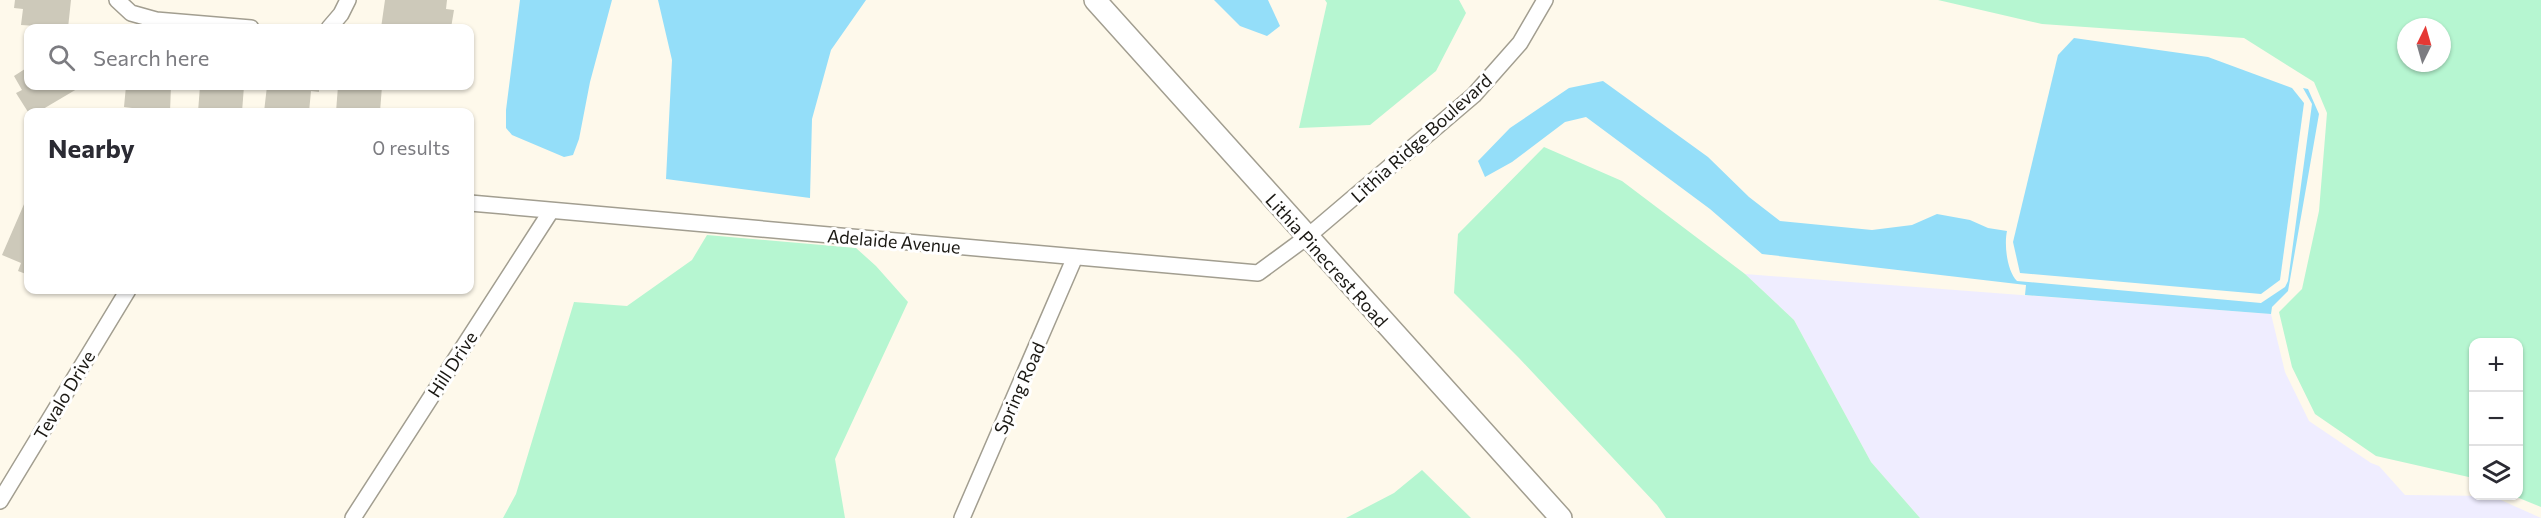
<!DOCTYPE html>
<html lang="en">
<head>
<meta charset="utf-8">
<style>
  :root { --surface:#fff; --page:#f2f2f3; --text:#2b2b33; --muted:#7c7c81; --line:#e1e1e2 }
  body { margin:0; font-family:Commissioner,sans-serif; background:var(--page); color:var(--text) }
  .controls { position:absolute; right:18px; bottom:18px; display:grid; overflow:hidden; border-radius:12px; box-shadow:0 2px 4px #0004 }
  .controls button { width:54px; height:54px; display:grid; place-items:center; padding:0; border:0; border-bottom:2px solid var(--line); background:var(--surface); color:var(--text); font:30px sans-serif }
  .compass { position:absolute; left:2397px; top:18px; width:54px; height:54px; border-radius:50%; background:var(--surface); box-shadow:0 2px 4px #0004; rotate:5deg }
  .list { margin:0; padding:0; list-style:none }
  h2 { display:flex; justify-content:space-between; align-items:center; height:78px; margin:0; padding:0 24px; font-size:26px }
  h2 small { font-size:20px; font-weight:400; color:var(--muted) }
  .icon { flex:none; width:33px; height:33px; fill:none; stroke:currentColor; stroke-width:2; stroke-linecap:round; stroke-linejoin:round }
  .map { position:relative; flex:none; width:2541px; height:518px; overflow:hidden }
  .search { position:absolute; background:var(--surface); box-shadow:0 2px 4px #0004; left:24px; top:24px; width:450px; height:66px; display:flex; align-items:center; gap:15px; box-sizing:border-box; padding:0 21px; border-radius:12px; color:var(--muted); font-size:22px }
  .panel { position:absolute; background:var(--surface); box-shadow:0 2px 4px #0004; left:24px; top:108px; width:450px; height:186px; border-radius:12px }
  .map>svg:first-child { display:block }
  .commercial { fill:#efedff }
  .green { fill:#b6f6d1; fill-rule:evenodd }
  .water { fill:#94def9 }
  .building { fill:#cdc9ba }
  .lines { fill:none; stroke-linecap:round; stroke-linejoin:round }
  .minor-casing { stroke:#a29e90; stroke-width:18 }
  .secondary-casing { stroke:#a29e90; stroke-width:24 }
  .minor { stroke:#fff; stroke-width:15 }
  .secondary { stroke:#fff; stroke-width:21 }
  .labels { text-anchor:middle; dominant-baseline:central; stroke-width:6; stroke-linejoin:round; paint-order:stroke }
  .street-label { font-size:18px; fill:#1a1813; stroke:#fff }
</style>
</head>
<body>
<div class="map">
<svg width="2541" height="518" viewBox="0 0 2541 518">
  <rect width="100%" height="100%" fill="#fef9eb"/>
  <polygon class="commercial" points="1745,274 2271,314 2285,372 2309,421 2371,463 2379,466 2405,495 2492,496 2541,518 1920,518 1871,462 1794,320"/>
  <g class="green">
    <polygon points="1325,0 1459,0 1466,13 1436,71 1370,125 1299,128 1327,3"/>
    <path d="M 1938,0 L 2541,0 L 2541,507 L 2514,496 L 2518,496 L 2518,342 L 2474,342 L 2473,478 L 2376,456 L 2315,414 L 2292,367 L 2279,312 L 2302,289 L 2319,211 L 2327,113 L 2314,82 L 2244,38 L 2042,24 ZM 2406,27 L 2442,27 L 2442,63 L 2406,63 Z"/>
    <polygon points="1544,147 1622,181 1745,274 1794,320 1871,462 1920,518 1666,518 1657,505 1519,358 1454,293 1458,234"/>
    <polygon points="707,235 856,248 876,266 908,302 835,459 845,518 503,518 516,494 574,302 627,306 692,260"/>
    <polygon points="1422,470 1471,518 1346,518 1394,493"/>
  </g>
  <g class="water">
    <polygon points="520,0 612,0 590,82 579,139 573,155 564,157 512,135 506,128 506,110"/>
    <polygon points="658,0 866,0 831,50 812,119 810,198 666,179 672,60"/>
    <polygon points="1214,0 1268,0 1280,26 1267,36 1240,26"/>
    <polygon points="2074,38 2208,57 2292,88 2304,103 2280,280 2261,294 2020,273 2013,242 2058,55"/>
    <path d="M 1603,81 L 1708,157 L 1749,197 L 1780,221 L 1872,230 L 1912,225 L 1937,214 L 1970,220 L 1988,228 L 2007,231 C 2004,245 2007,271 2017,281 L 2261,303 L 2285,287 L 2288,281 L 2312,104 L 2303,88 L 2308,89 L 2319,114 L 2288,291 L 2272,307 L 2271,314 L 2025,295 L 2026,285 L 1762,254 L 1710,209 L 1586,117 L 1565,122 L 1512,162 L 1485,177 L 1478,161 L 1510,128 L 1569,88 Z"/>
  </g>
  <g class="building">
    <polygon points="15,0 71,0 68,28 21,25 23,9 14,8"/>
    <polygon points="385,0 447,0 446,9 454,10 451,28 381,28"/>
    <polygon points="28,67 28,86 82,86 38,112 28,112 16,93 22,90 14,76"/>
    <polygon points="126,86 171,86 170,112 139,112 140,109 124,107"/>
    <polygon points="200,86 244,86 242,112 198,112"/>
    <polygon points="267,86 319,86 319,92 311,91 309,112 264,112"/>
    <polygon points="338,86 382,86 380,112 336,112"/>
    <polygon points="28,195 28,268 26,274 18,271 21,263 2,255"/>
  </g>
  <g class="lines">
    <g class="minor-casing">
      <g id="minor">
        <polyline points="117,0 131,13 156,20 251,28"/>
        <polyline points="329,28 341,14 348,0"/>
        <polyline points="470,203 1258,273 1307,237 1474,95 1520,43 1545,0"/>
        <polyline points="0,501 128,290"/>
        <polyline points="353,518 551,211"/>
        <polyline points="962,518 1075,257"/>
      </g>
    </g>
    <g class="secondary-casing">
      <polyline id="secondary" points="1095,0 1561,518"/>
    </g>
    <use href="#minor" class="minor"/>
    <use href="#secondary" class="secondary"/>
  </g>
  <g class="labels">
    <g class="street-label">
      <text transform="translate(1421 138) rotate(-42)">Lithia Ridge Boulevard</text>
      <text transform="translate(894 241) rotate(5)">Adelaide Avenue</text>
      <text transform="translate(1327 260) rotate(48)">Lithia Pinecrest Road</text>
      <text transform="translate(452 364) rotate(-57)">Hill Drive</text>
      <text transform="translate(1019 388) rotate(-66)">Spring Road</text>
      <text transform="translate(64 395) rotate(-59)">Tevalo Drive</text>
    </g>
  </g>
</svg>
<div class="controls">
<button>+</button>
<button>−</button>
<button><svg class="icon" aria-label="layers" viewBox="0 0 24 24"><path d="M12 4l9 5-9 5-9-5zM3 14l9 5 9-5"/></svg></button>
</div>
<svg class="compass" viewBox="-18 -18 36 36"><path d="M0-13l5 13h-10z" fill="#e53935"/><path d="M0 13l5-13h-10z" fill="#7c7c81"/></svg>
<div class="search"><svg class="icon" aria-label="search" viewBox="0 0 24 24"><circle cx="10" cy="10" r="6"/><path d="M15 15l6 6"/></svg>Search here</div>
<section class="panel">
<h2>Nearby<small>0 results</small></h2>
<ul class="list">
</ul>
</section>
</div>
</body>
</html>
